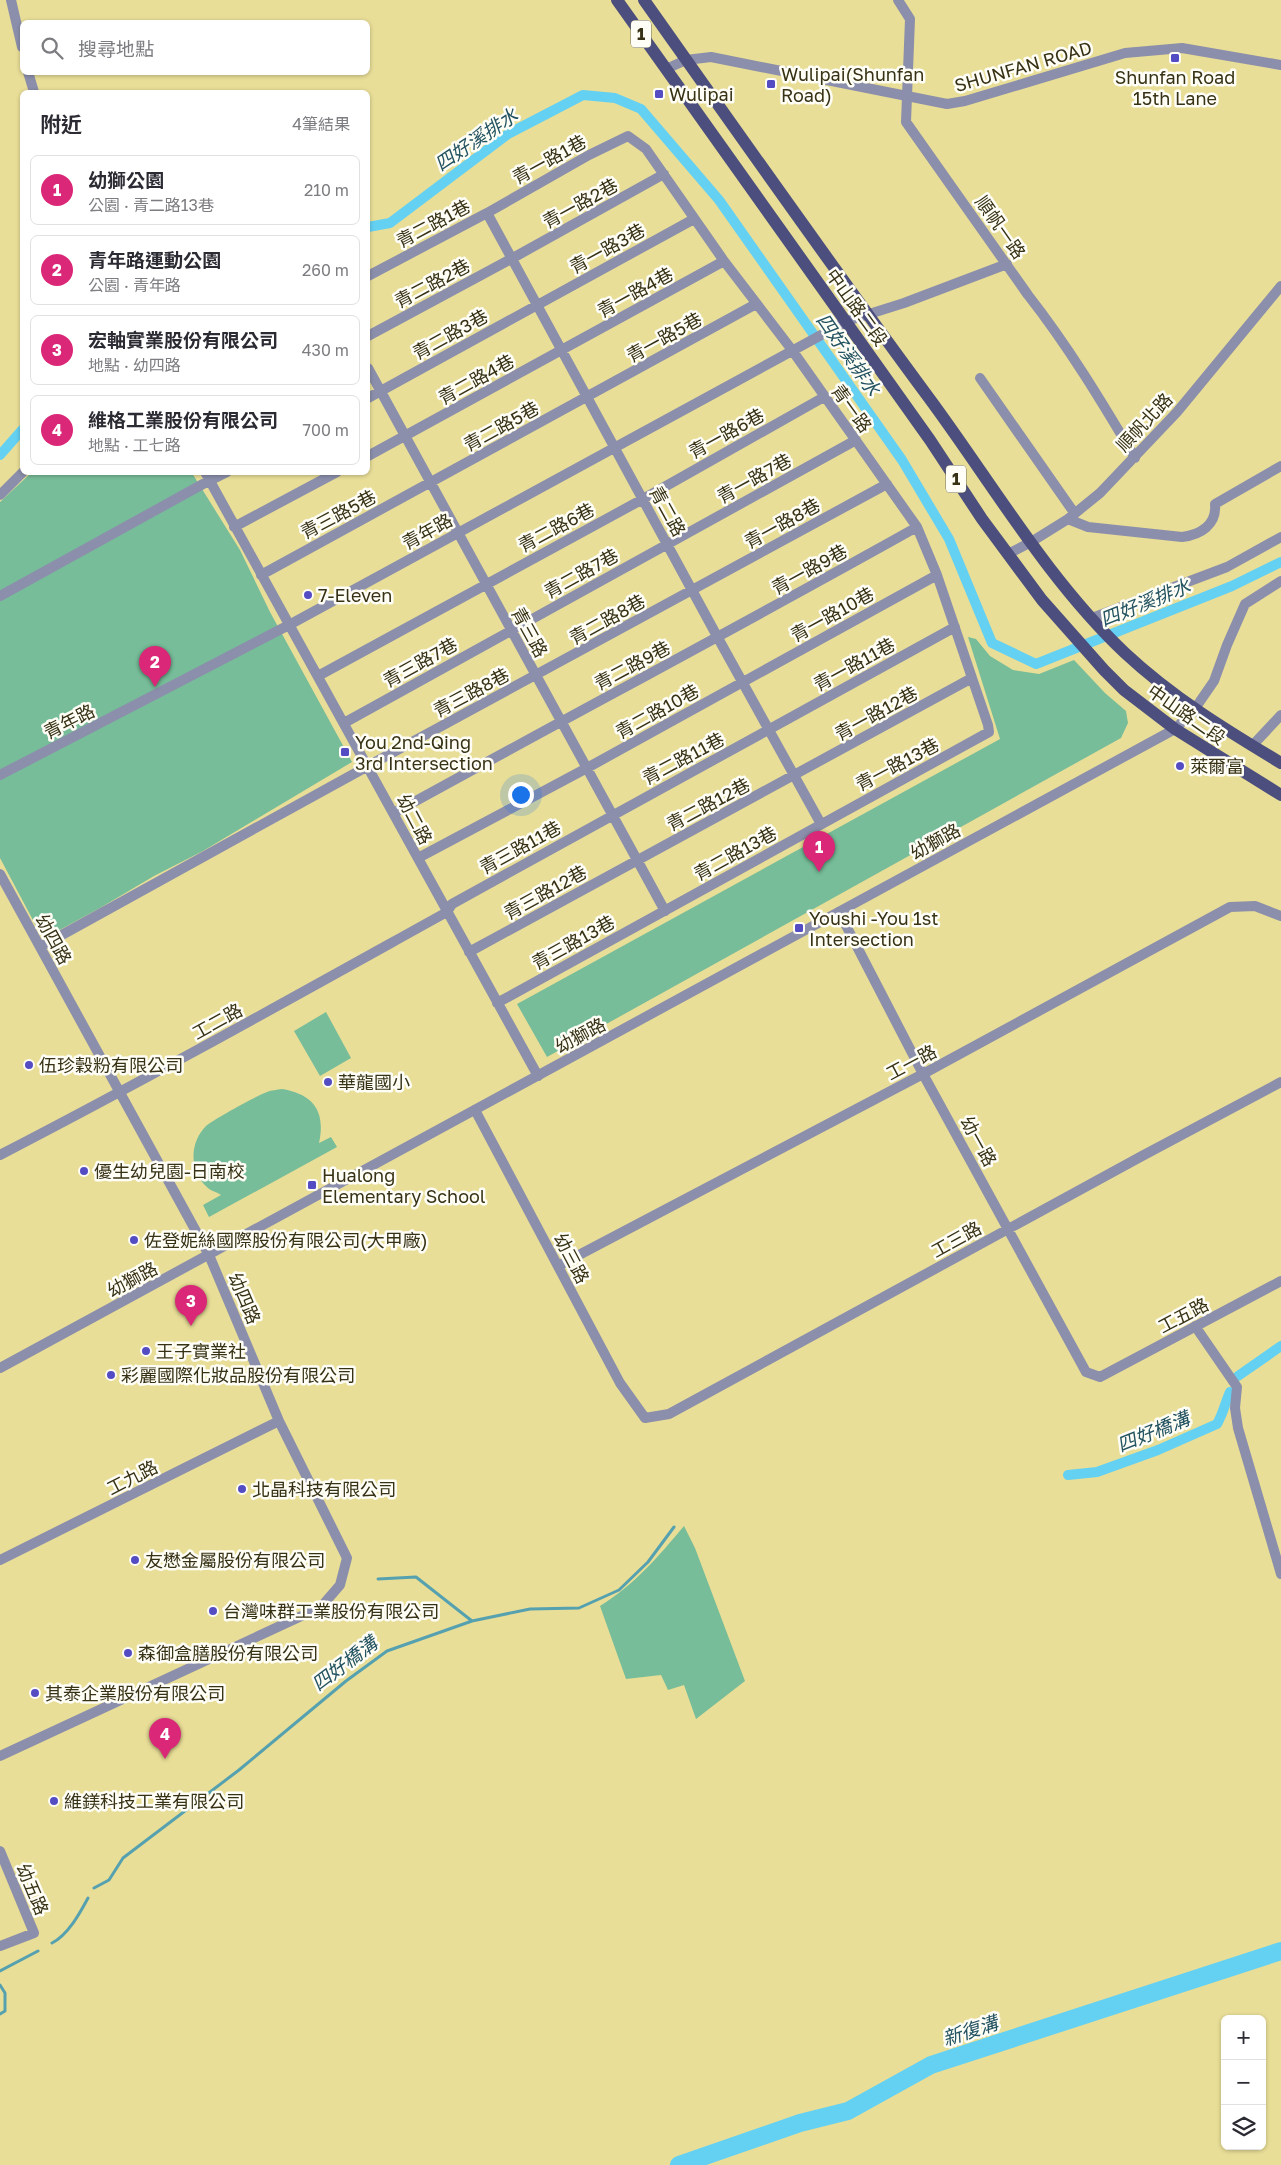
<!DOCTYPE html>
<html lang="zh-TW">
<head>
<meta charset="utf-8">
<style>
	:root { --surface:#fff; --page:#f7f7f7; --text:#2b2b33; --muted:#7c7c81; --line:#e1e1e2; --accent:#db2777 }
	body { margin:0; font-family:"Golos Text","Noto Sans TC",sans-serif; background:var(--page); color:var(--text) }
	.controls { position:absolute; right:15px; bottom:15px; display:grid; overflow:hidden; border-radius:8px; box-shadow:0 1px 4px #0004 }
	.controls button { width:45px; height:45px; display:grid; place-items:center; padding:0; border:0; border-bottom:1px solid var(--line); background:var(--surface); color:var(--text); font:25px sans-serif }
	.you { position:absolute; left:520px; top:794px; width:18px; height:18px; margin:-12px; border:4px solid #fff; border-radius:50%; background:#1a73e8; box-shadow:0 0 0 8px #1a73e833 }
	.badge { display:grid; place-items:center; width:32px; height:32px; border-radius:50%; background:var(--accent); color:#fff; font-size:16px; font-weight:700 }
	.pin { position:absolute; translate:-50% -41px; filter:drop-shadow(0 1px 2px #0008) }
	.pin::after { content:''; position:absolute; top:26px; width:18px; height:15px; background:inherit; clip-path:polygon(0 0,100% 0,50% 100%) }
	.list { margin:0; padding:0; list-style:none }
	h2 { display:flex; justify-content:space-between; align-items:center; height:65px; margin:0; padding:0 20px; font-size:21px }
	h2 small { font-size:16px; font-weight:400; color:var(--muted) }
	.list li { display:grid; grid-template-columns:32px 1fr auto; gap:15px; align-items:center; box-sizing:border-box; height:70px; margin:0 10px 10px; padding:0 10px; border:1px solid var(--line); border-radius:8px }
	.list b { display:block; font-size:19px; white-space:nowrap }
	.list p { margin:0; font-size:16px; white-space:nowrap; color:var(--muted) }
	.list em { font-size:16px; font-style:normal; color:var(--muted) }
	.icon { flex:none; width:28px; height:28px; fill:none; stroke:currentColor; stroke-width:2; stroke-linecap:round; stroke-linejoin:round }
	.map { position:relative; flex:none; width:1281px; height:2165px; overflow:hidden }
	.search { position:absolute; background:var(--surface); box-shadow:0 1px 4px #0004; left:20px; top:20px; width:350px; height:55px; display:flex; align-items:center; gap:12px; box-sizing:border-box; padding:0 18px; border-radius:8px; color:var(--muted); font-size:19px }
	.panel { position:absolute; background:var(--surface); box-shadow:0 1px 4px #0004; left:20px; top:90px; width:350px; height:385px; border-radius:8px }
	.map>svg:first-child { display:block }
	.green { fill:#77bd99 }
	.lines { fill:none; stroke-linecap:round; stroke-linejoin:round }
	.stream { stroke:#56a1b0; stroke-width:3 }
	.canal { stroke:#64d1f2; stroke-width:10 }
	.river { stroke:#64d1f2; stroke-width:18 }
	.minor { stroke:#8c8fab; stroke-width:10 }
	.tertiary { stroke:#8c8fab; stroke-width:10 }
	.primary { stroke:#4c4f7e; stroke-width:12 }
	.poi-dot { fill:#544cc3; stroke:#fefdf6; stroke-width:2 }
	.labels { text-anchor:middle; dominant-baseline:central; stroke-width:5; stroke-linejoin:round; paint-order:stroke }
	.shield { fill:#fefdf6; stroke:#736f58; stroke-width:1 }
	.shield-label { font-size:16px; font-weight:bold; fill:#373215 }
	.street-label { font-size:18px; fill:#373215; stroke:#fefdf6 }
	.poi-label { font-size:18px; fill:#373215; stroke:#fefdf6; text-anchor:start }
	.water-label { font-size:19px; font-style:italic; fill:#235260; stroke:#fefdf6 }
</style>
</head>
<body>
<div class="map">
<svg width="1281" height="2165" viewBox="0 0 1281 2165">
	<rect width="100%" height="100%" fill="#e9de97"/>
	<path class="green" d="M31 473H192L240 550 270 612 352 762 203 851 154 876 100 908 43 939 0 858V502Z
		M968 637 976 639 990 656 1013 670 1039 674 1074 660 1105 693 1126 711 1128 723 1121 738 547 1057 517 1004 1000 739Z
		M326 1012 351 1058 320 1076 294 1031Z
		M282 1089C313 1094 326 1111 319 1143L331 1137 337 1147 209 1217 203 1205 221 1195C217 1192 211 1191 208 1188 189 1172 189 1143 206 1126 213 1120 256 1096 267 1092 271 1090 277 1090 282 1089Z
		M684 1526 695 1548 745 1681 696 1719 684 1685 668 1690 661 1675 626 1679 600 1606C634 1585 658 1557 684 1526Z"/>
	<g class="lines">
		<path class="stream" d="M378 1579 416 1577 472 1621
			M94 1888 109 1880 123 1858 239 1770 346 1681 387 1651 472 1621 530 1609 579 1608 619 1590 648 1562 674 1527
			M52 1943C68 1935 80 1913 88 1898
			M0 1971 38 1951
			M0 1985 5 1993V2011L0 2014"/>
		<path class="canal" d="M368 227 390 223 508 134 583 95 615 98 641 109 719 200 902 460 949 539 992 643 1036 664 1232 586 1281 562
			M0 455 22 430
			M1238 1376 1281 1346
			M1068 1475 1097 1472 1158 1450 1217 1424C1223 1414 1225 1403 1230 1392"/>
		<path class="river" d="M679 2165 800 2123 848 2111 931 2065 1281 1951"/>
		<path class="minor" d="M11 0 22 47
			M898 0 910 19 906 122 1028 295C1068 346 1102 402 1135 458
			M28 72 34 92
			M487 213 718 638 821 824
			M368 276 487 213 589 155 628 136 646 149 724 261 792 350 917 527 937 575 988 725 989 732 497 1003
			M368 336 511 259 664 174
			M368 368 665 911
			M980 378 1075 514
			M368 398 694 219
			M368 456 724 261
			M205 472 538 1076
			M0 495 23 472
			M1068 519 1088 527 1182 537C1200 535 1217 525 1215 504L1281 466
			M234 527 337 472
			M1008 554 1031 542 1068 519 1100 493 1177 412 1281 286
			M261 575 756 304
			M0 596 203 484 227 472
			M1092 618 1227 567 1281 537
			M318 676 643 499 824 397
			M344 723 856 440
			M1175 729 1194 710 1214 681 1227 645 1245 604 1281 581
			M1252 746 1281 715
			M0 775 289 625 847 321 904 303 1007 264
			M394 813C568 717 744 624 917 527
			M418 858 587 768 937 575
			M0 874 209 1255 279 1421 347 1558 340 1585 321 1607 0 1756
			M839 912 923 1074 1086 1372 1100 1377 1281 1281
			M40 947 368 766 887 484
			M469 952 972 678
			M475 1110 620 1383 645 1418 669 1414 1142 1156 1281 1082
			M0 1155C151 1077 299 994 447 912L452 904 955 627
			M558 1266 923 1074 1230 907 1255 906 1281 916
			M1195 1326 1237 1387 1235 1408 1238 1428 1281 1574
			M0 1560 279 1421
			M0 1851 34 1933 0 1946"/>
		<path class="tertiary" d="M666 69 686 60 711 57 947 104 965 101 1125 53 1182 48 1281 65
			M0 1368 1175 729"/>
		<path class="primary" d="M617 0 930 440 982 519 1042 600 1104 670 1124 690 1175 729 1281 795
			M644 0C738 133 832 267 929 398 992 483 1047 579 1125 653 1172 697 1226 730 1281 763"/>
	</g>
	<g class="poi-dot">
		<rect x="1170" y="53" width="10" height="10" rx="2.5"/>
		<rect x="766" y="79" width="10" height="10" rx="2.5"/>
		<rect x="654" y="89" width="10" height="10" rx="2.5"/>
		<circle cx="308" cy="595" r="5"/>
		<rect x="340" y="747" width="10" height="10" rx="2.5"/>
		<circle cx="1180" cy="766" r="5"/>
		<rect x="794" y="923" width="10" height="10" rx="2.5"/>
		<circle cx="29" cy="1065" r="5"/>
		<circle cx="328" cy="1082" r="5"/>
		<circle cx="84" cy="1171" r="5"/>
		<rect x="307" y="1180" width="10" height="10" rx="2.5"/>
		<circle cx="134" cy="1240" r="5"/>
		<circle cx="146" cy="1351" r="5"/>
		<circle cx="111" cy="1375" r="5"/>
		<circle cx="242" cy="1489" r="5"/>
		<circle cx="135" cy="1560" r="5"/>
		<circle cx="213" cy="1611" r="5"/>
		<circle cx="128" cy="1653" r="5"/>
		<circle cx="35" cy="1693" r="5"/>
		<circle cx="54" cy="1801" r="5"/>
	</g>
	<g class="labels">
		<g class="shield">
			<rect x="631" y="20.5" width="20" height="27" rx="4"/>
			<rect x="946" y="465.5" width="20" height="27" rx="4"/>
		</g>
		<g class="shield-label">
			<text x="641" y="34">1</text>
			<text x="956" y="479">1</text>
		</g>
		<g class="street-label">
			<text transform="translate(1023 66) rotate(-16)">SHUNFAN ROAD</text>
			<text transform="translate(549 159) rotate(-29)">青一路1巷</text>
			<text transform="translate(580 203) rotate(-29)">青一路2巷</text>
			<text transform="translate(433 223) rotate(-28)">青二路1巷</text>
			<text transform="translate(1001 227) rotate(55)">順帆一路</text>
			<text transform="translate(607 248) rotate(-29)">青一路3巷</text>
			<text transform="translate(432 283) rotate(-28)">青二路2巷</text>
			<text transform="translate(635 292) rotate(-29)">青一路4巷</text>
			<text transform="translate(857 307) rotate(54)">中山路二段</text>
			<text transform="translate(450 334) rotate(-29)">青二路3巷</text>
			<text transform="translate(664 337) rotate(-29)">青一路5巷</text>
			<text transform="translate(476 379) rotate(-29)">青二路4巷</text>
			<text transform="translate(852 408) rotate(54)">青一路</text>
			<text transform="translate(1144 422) rotate(-47)">順帆北路</text>
			<text transform="translate(501 426) rotate(-29)">青二路5巷</text>
			<text transform="translate(726 433) rotate(-29)">青一路6巷</text>
			<text transform="translate(754 478) rotate(-29)">青一路7巷</text>
			<text transform="translate(668 511) rotate(61)">青二路</text>
			<text transform="translate(338 514) rotate(-28)">青三路5巷</text>
			<text transform="translate(782 523) rotate(-29)">青一路8巷</text>
			<text transform="translate(556 527) rotate(-28)">青二路6巷</text>
			<text transform="translate(427 531) rotate(-29)">青年路</text>
			<text transform="translate(809 569) rotate(-29)">青一路9巷</text>
			<text transform="translate(581 573) rotate(-29)">青二路7巷</text>
			<text transform="translate(832 614) rotate(-29)">青一路10巷</text>
			<text transform="translate(607 619) rotate(-29)">青二路8巷</text>
			<text transform="translate(530 632) rotate(61)">青三路</text>
			<text transform="translate(420 662) rotate(-29)">青三路7巷</text>
			<text transform="translate(854 664) rotate(-29)">青一路11巷</text>
			<text transform="translate(632 665) rotate(-28)">青二路9巷</text>
			<text transform="translate(471 692) rotate(-28)">青三路8巷</text>
			<text transform="translate(657 711) rotate(-29)">青二路10巷</text>
			<text transform="translate(876 713) rotate(-29)">青一路12巷</text>
			<text transform="translate(1187 714) rotate(35)">中山路二段</text>
			<text transform="translate(69 721) rotate(-27)">青年路</text>
			<text transform="translate(683 758) rotate(-28)">青二路11巷</text>
			<text transform="translate(897 764) rotate(-28)">青一路13巷</text>
			<text transform="translate(708 804) rotate(-28)">青二路12巷</text>
			<text transform="translate(415 819) rotate(62)">幼二路</text>
			<text transform="translate(935 841) rotate(-29)">幼獅路</text>
			<text transform="translate(520 847) rotate(-29)">青三路11巷</text>
			<text transform="translate(735 853) rotate(-29)">青二路13巷</text>
			<text transform="translate(545 892) rotate(-29)">青三路12巷</text>
			<text transform="translate(54 939) rotate(61)">幼四路</text>
			<text transform="translate(573 942) rotate(-29)">青三路13巷</text>
			<text transform="translate(217 1021) rotate(-29)">工二路</text>
			<text transform="translate(580 1035) rotate(-28)">幼獅路</text>
			<text transform="translate(911 1062) rotate(-28)">工一路</text>
			<text transform="translate(979 1141) rotate(61)">幼一路</text>
			<text transform="translate(956 1239) rotate(-29)">工三路</text>
			<text transform="translate(572 1258) rotate(62)">幼三路</text>
			<text transform="translate(132 1279) rotate(-28)">幼獅路</text>
			<text transform="translate(245 1298) rotate(67)">幼四路</text>
			<text transform="translate(1183 1315) rotate(-28)">工五路</text>
			<text transform="translate(132 1477) rotate(-27)">工九路</text>
			<text transform="translate(33 1889) rotate(67)">幼五路</text>
		</g>
		<g class="poi-label">
			<text x="781" y="74">Wulipai(Shunfan<tspan x="781" dy="21">Road)</tspan></text>
			<text x="1175" y="77" text-anchor="middle">Shunfan Road<tspan x="1175" dy="21">15th Lane</tspan></text>
			<text x="669" y="94">Wulipai</text>
			<text x="318" y="595">7-Eleven</text>
			<text x="355" y="742">You 2nd-Qing<tspan x="355" dy="21">3rd Intersection</tspan></text>
			<text x="1190" y="766">萊爾富</text>
			<text x="809" y="918">Youshi -You 1st<tspan x="809" dy="21">Intersection</tspan></text>
			<text x="39" y="1065">伍珍穀粉有限公司</text>
			<text x="338" y="1082">華龍國小</text>
			<text x="94" y="1171">優生幼兒園-日南校</text>
			<text x="322" y="1175">Hualong<tspan x="322" dy="21">Elementary School</tspan></text>
			<text x="144" y="1240">佐登妮絲國際股份有限公司(大甲廠)</text>
			<text x="156" y="1351">王子實業社</text>
			<text x="121" y="1375">彩麗國際化妝品股份有限公司</text>
			<text x="252" y="1489">北晶科技有限公司</text>
			<text x="145" y="1560">友懋金屬股份有限公司</text>
			<text x="223" y="1611">台灣味群工業股份有限公司</text>
			<text x="138" y="1653">森御盒膳股份有限公司</text>
			<text x="45" y="1693">其泰企業股份有限公司</text>
			<text x="64" y="1801">維鎂科技工業有限公司</text>
		</g>
		<g class="water-label">
			<text transform="translate(476 139) rotate(-34)">四好溪排水</text>
			<text transform="translate(849 354) rotate(55)">四好溪排水</text>
			<text transform="translate(1145 602) rotate(-22)">四好溪排水</text>
			<text transform="translate(1153 1431) rotate(-22)">四好橋溝</text>
			<text transform="translate(344 1663) rotate(-37)">四好橋溝</text>
			<text transform="translate(970 2030) rotate(-18)">新復溝</text>
		</g>
	</g>
</svg>
<div class="controls">
<button>+</button>
<button>−</button>
<button><svg class="icon" aria-label="layers" viewBox="0 0 24 24"><path d="M12 4l9 5-9 5-9-5zM3 14l9 5 9-5"/></svg></button>
</div>
<div class="you"></div>
<div class="pin badge" style="left:819px;top:872px">1</div>
<div class="pin badge" style="left:155px;top:687px">2</div>
<div class="pin badge" style="left:191px;top:1326px">3</div>
<div class="pin badge" style="left:165px;top:1759px">4</div>
<div class="search"><svg class="icon" aria-label="search" viewBox="0 0 24 24"><circle cx="10" cy="10" r="6"/><path d="M15 15l6 6"/></svg>搜尋地點</div>
<section class="panel">
<h2>附近<small>4筆結果</small></h2>
<ul class="list">
<li><span class="badge">1</span><div><b>幼獅公園</b><p>公園 · 青二路13巷</p></div><em>210 m</em></li>
<li><span class="badge">2</span><div><b>青年路運動公園</b><p>公園 · 青年路</p></div><em>260 m</em></li>
<li><span class="badge">3</span><div><b>宏軸實業股份有限公司</b><p>地點 · 幼四路</p></div><em>430 m</em></li>
<li><span class="badge">4</span><div><b>維格工業股份有限公司</b><p>地點 · 工七路</p></div><em>700 m</em></li>
</ul>
</section>
</div>
</body>
</html>
